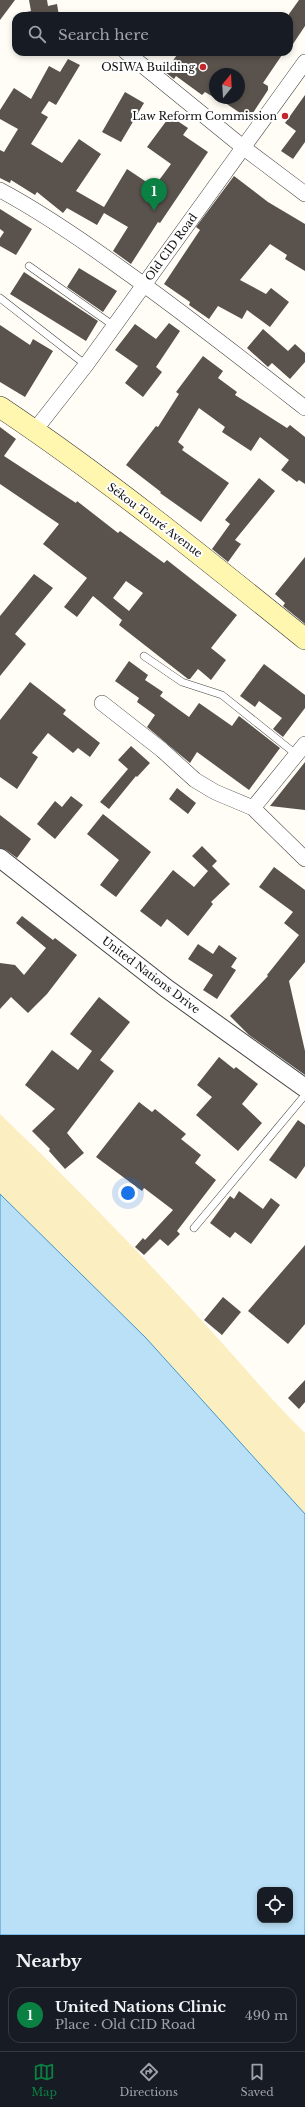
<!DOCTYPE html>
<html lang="en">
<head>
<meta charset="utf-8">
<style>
	:root { --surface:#171b24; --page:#242831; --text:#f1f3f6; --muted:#9ea1a6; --line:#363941; --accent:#0b8043 }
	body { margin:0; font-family:"Libre Baskerville",serif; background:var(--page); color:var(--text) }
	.controls { position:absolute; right:12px; bottom:12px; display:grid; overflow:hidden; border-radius:8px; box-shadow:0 2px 6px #0003 }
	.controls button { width:36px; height:36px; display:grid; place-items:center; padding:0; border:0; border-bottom:1px solid var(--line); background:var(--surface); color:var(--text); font:20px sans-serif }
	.compass { position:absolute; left:209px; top:68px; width:36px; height:36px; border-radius:50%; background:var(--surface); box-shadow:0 2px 6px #0003; rotate:18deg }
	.you { position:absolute; left:128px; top:1193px; width:14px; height:14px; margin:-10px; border:3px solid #fff; border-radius:50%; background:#1a73e8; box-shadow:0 0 0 6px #1a73e833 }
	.badge { display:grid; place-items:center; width:26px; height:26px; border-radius:50%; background:var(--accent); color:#fff; font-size:13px; font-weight:700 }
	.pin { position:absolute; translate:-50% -33px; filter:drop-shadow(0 1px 2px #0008) }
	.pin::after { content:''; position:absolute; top:21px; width:14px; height:12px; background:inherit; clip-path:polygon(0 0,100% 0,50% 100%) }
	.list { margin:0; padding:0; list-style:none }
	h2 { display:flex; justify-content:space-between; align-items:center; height:52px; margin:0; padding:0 16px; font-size:17px }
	h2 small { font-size:13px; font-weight:400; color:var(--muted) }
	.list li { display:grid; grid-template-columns:26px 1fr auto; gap:12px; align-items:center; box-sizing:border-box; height:56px; margin:0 8px 8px; padding:0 8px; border:1px solid var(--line); border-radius:12px }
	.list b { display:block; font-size:15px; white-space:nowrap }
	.list p { margin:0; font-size:13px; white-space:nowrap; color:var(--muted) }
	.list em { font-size:13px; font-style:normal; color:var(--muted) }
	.icon { flex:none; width:22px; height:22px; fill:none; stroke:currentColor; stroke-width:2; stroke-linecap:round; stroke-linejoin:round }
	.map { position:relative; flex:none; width:305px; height:1935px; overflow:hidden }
	.search { position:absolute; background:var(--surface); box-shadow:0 2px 6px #0003; left:12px; right:12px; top:12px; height:44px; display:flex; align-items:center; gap:10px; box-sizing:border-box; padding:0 14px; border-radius:12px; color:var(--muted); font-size:15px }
	.sheet { height:116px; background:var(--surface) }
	nav { display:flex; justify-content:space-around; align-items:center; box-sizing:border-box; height:56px; border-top:1px solid var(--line); background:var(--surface); font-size:11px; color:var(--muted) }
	nav a { display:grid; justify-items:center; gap:2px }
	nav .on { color:var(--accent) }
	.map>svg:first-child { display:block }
	.sand { fill:#fbeec1 }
	.water { fill:#b9e0f7; stroke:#3f96cf; fill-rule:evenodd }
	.building { fill:#5a524d; fill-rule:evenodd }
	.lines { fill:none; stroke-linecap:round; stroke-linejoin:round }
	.service-casing { stroke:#444; stroke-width:8 }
	.minor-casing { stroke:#444; stroke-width:16 }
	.tertiary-casing { stroke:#444; stroke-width:20 }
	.secondary-casing { stroke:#333; stroke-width:22 }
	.service { stroke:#fff; stroke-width:7 }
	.minor { stroke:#fff; stroke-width:15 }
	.tertiary { stroke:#fff; stroke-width:18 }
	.secondary { stroke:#fff6b0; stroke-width:21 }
	.poi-dot { fill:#c4262e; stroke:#fff; stroke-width:1.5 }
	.labels { text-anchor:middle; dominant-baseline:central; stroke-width:4; stroke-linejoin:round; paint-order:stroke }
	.poi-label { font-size:11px; fill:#111; stroke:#fff; text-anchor:end }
	.street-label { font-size:11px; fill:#111; stroke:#fff }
</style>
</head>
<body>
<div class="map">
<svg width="305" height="1935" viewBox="0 0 305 1935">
	<rect width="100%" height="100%" fill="#fffdf5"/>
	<path class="sand" d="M0 1114C77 1188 152 1265 223 1344 250 1374 276 1405 305 1433V1514L186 1383 0 1194Z"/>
	<path class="water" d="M0 1194 146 1338 305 1514V1935H0ZM260 1890H290V1920H260Z"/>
	<path class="building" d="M0 0H15L0 20Z
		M29 0H47L48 6 57 4 59 16H26V12L31 11Z
		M299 0H305V26L289 50V14Z
		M179 52H284L263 83 268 86V90L249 119 218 98H239V74H215V98L205 92 202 95 176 76 174 79 165 72Z
		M68 59 80 65 56 105 49 101 41 113 48 117 31 144 62 163 79 139 101 154 76 191 104 207 127 169 154 187 171 164 147 147 170 116 188 128 183 135 208 152 160 223 158 222 131 264 113 251 128 227 104 213 97 225 67 208 63 213 37 192 35 195 11 180 10 183 0 178V150L4 152 18 129 0 119V110L14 88 31 99 49 66 60 72Z
		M125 92 144 103 121 142 102 132Z
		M305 95V142L293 159 281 151 296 131 285 123Z
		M234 176 268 202 305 224V271L285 259 287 255 270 244 240 280 266 294 271 288 289 302 270 327 247 310 242 319 218 306 209 319 189 305 190 302 164 284 200 230 196 227Z
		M0 209 32 229 16 255 0 246V238L4 232 0 229Z
		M79 268 117 291 103 312 67 287Z
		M24 272 98 321 86 341 10 294Z
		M169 323 180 331 156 367 162 372 143 397 125 383 138 366 115 350 135 324 156 339Z
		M0 325 30 345 33 339 53 351 25 397 0 382Z
		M263 329 288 351 295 344 305 353V362L290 379 272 363 268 367 247 348Z
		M203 356 223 371 218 378 237 392 235 395 287 428 290 425 305 437V484L299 480 297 482 281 470 289 460 260 437 251 451 222 432 225 427 199 408 178 442 184 447 182 450 229 483 201 522 160 493 161 492 126 465 156 426 158 427 179 394 176 392Z
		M0 427 16 439 4 456 76 503 77 501 118 533 120 531 164 563 167 560 237 615 211 648 226 660 211 680 198 669 190 679H188L119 625 122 620 93 596 77 617 64 607 87 578 43 544 59 524 0 484ZM126 581 143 593 129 611 113 598Z
		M259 478 275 491 235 540 241 544 228 562 212 549 230 524 225 520Z
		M305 557V624L283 606 285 603 275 594Z
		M34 574 53 588 15 634 26 644 0 676V616Z
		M129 661 148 675 145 680 163 692 160 696 189 717 199 703 232 726 239 716 280 748 249 790 197 752 190 763 147 727 155 715 137 702 139 698 115 681Z
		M264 664 305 695V708L283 737 273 729 282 718 259 701 255 707 240 696Z
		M30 682 66 710 63 714 100 743 90 757 78 748 73 753 48 733 32 753 38 757 17 789 0 777V720Z
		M131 746 150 763 137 777 136 776 109 809 100 802 128 769 118 760Z
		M305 762V810L270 806Z
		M177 788 196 803 188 814 169 799Z
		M71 796 83 805 55 839 37 824 55 801 62 807Z
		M103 814 151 852 116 897 100 885 119 860 87 834Z
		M0 815 31 839 17 858 6 850 0 848Z
		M202 846 217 861 212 866 230 884 211 902 213 904 188 936 167 919 161 927 140 911 173 870 194 887 208 871 192 856Z
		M274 867 305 890V962L289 981 305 1051V1075L249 1035 230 1016 268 976 267 975 299 935 284 923 293 912 259 887Z
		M22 916 53 940 55 938 77 955 47 994 28 1013 11 997 0 1009V963L15 965 24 975 46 948 16 923Z
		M198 944 213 954 219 945 237 958 231 967 236 970 217 999 203 990 213 975 188 959Z
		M99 997 130 1022 100 1060 114 1071 67 1133 84 1153 65 1169 49 1151 50 1149 32 1131 55 1109 25 1085 52 1050 78 1070 92 1051 70 1034Z
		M219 1057 234 1069 236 1067 258 1084 242 1104 262 1123 238 1151 196 1115 212 1097 197 1085Z
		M139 1102 152 1112 155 1109 186 1134 181 1139 201 1155 195 1163 216 1180 177 1231 180 1234 168 1246 160 1239 144 1255 135 1247 143 1238 145 1240 173 1210 144 1188 142 1191 96 1157Z
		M298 1120 305 1125V1166L296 1179 269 1160Z
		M239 1191 263 1209 271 1198 280 1205 251 1244 235 1232 230 1238 210 1223 230 1196 234 1199Z
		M305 1245V1324L288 1344 248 1311Z
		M223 1297 241 1312 222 1335 204 1320Z
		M305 1380V1402L299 1409 288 1398Z"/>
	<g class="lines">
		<defs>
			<path id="service" d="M29 266 114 326
				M0 298 86 365
				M144 656 182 682 222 695 297 755
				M194 1228 305 1095"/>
			<path id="minor" d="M126 52 244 148 305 194
				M0 190C43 213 82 240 122 269 184 313 245 361 305 408
				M35 430 86 365 305 62
				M102 703 162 750 195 780 215 792 253 808 305 859
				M253 808 305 744"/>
			<path id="tertiary" d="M0 858 166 988 305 1088"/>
			<path id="secondary" d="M0 407C106 478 206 559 305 639"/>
		</defs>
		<use href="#service" class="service-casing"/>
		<use href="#minor" class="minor-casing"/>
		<use href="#tertiary" class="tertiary-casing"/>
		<use href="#secondary" class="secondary-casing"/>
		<use href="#service" class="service"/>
		<use href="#minor" class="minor"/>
		<use href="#tertiary" class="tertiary"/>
		<use href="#secondary" class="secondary"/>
	</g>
	<g class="poi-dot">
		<circle cx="203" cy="67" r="4"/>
		<circle cx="285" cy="116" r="4"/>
	</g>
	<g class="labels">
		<g class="poi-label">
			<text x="195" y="67">OSIWA Building</text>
			<text x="277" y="116">Law Reform Commission</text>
		</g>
		<g class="street-label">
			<text transform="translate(171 247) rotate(-54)">Old CID Road</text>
			<text transform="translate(155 520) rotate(37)">Sékou Touré Avenue</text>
			<text transform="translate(151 975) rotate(37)">United Nations Drive</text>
		</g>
	</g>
</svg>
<div class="controls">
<button><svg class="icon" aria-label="locate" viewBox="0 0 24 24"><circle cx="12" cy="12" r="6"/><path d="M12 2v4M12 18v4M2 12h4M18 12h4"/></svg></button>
</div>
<svg class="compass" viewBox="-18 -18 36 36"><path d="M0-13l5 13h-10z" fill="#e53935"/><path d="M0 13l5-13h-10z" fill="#9ea1a6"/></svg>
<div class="you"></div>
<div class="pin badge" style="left:154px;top:211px">1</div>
<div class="search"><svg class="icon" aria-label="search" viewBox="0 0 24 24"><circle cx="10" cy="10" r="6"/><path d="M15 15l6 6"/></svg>Search here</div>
</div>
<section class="sheet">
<h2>Nearby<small></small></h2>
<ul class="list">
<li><span class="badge">1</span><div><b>United Nations Clinic</b><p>Place · Old CID Road</p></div><em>490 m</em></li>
</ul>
</section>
<nav>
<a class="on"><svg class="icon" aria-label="map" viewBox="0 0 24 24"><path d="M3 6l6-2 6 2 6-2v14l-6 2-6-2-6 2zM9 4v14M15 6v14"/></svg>Map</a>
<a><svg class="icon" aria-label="directions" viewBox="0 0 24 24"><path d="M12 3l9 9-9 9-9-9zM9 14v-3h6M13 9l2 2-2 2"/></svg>Directions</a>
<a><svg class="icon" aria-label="saved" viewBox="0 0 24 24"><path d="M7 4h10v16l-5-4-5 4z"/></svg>Saved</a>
</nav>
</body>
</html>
